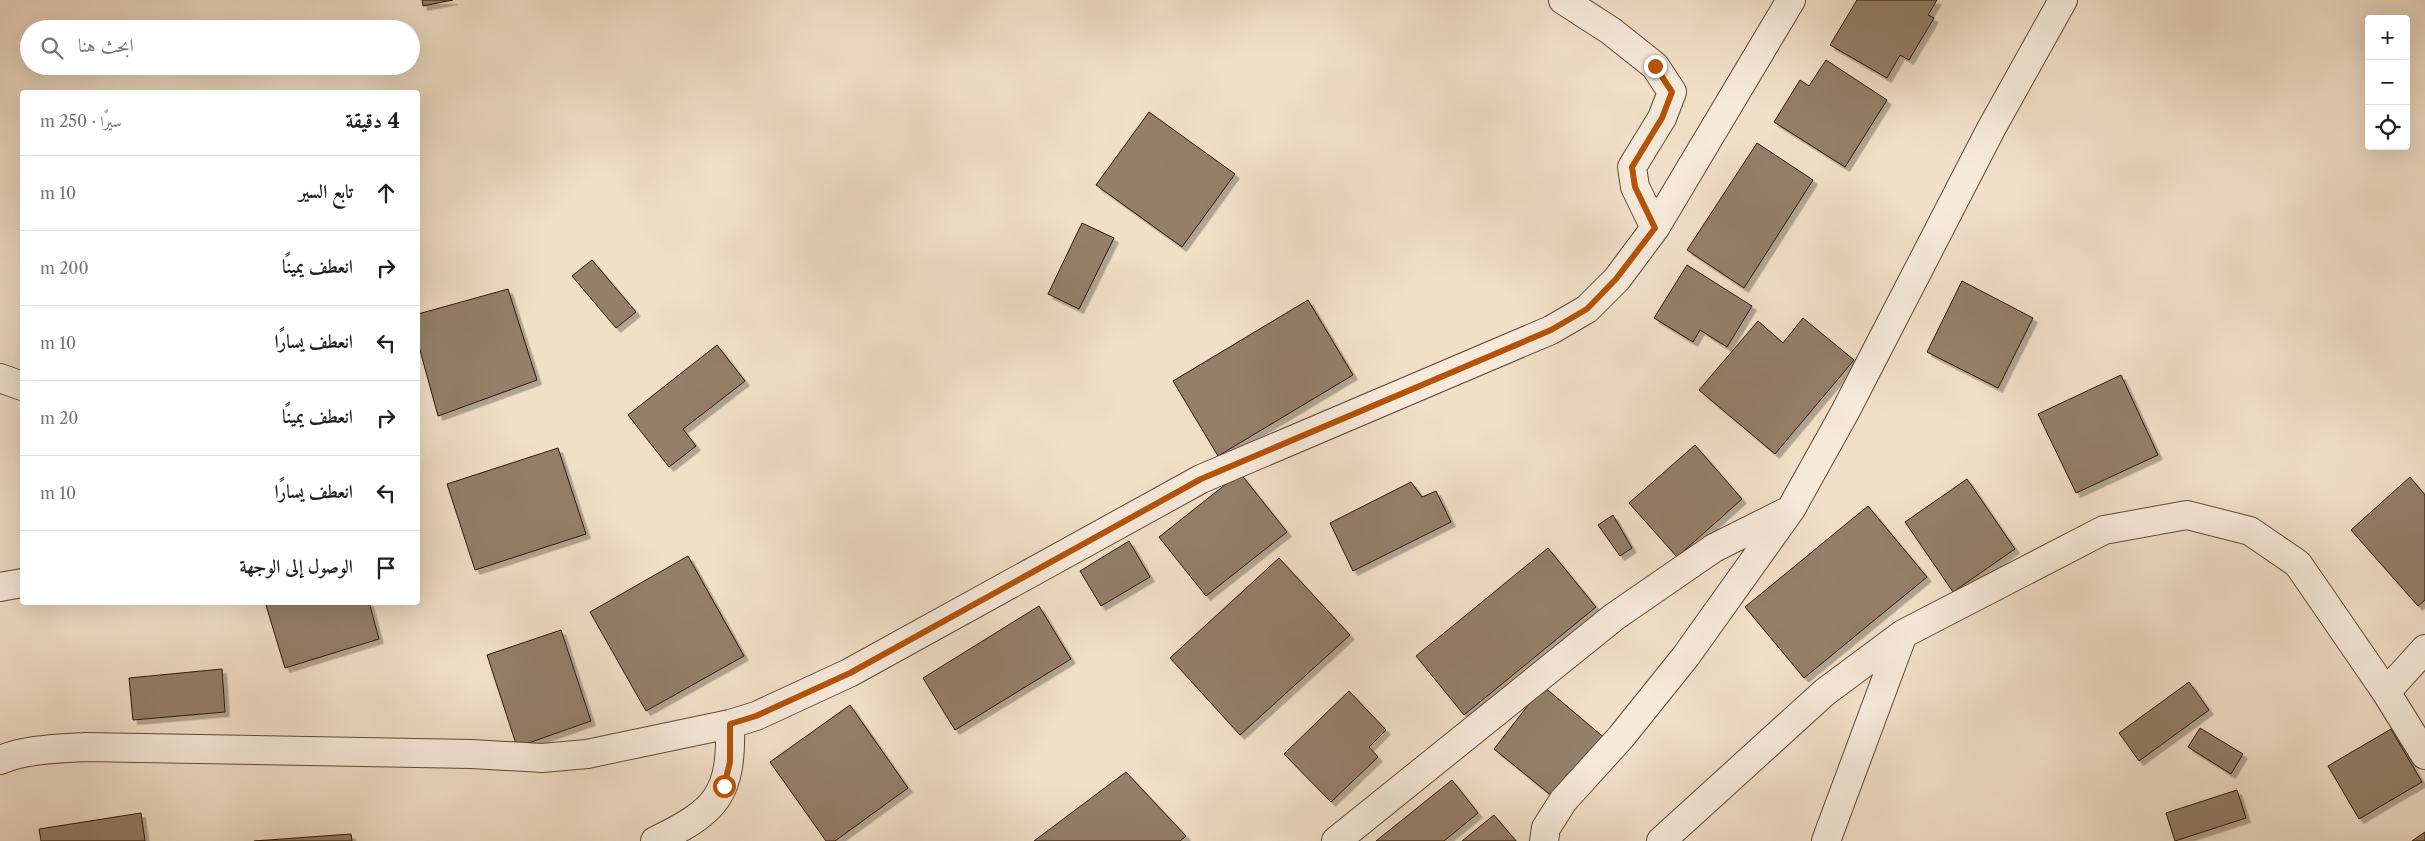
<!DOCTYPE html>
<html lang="ar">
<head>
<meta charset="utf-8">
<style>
	:root { --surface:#fff; --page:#f6f6f6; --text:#202124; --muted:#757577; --line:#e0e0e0 }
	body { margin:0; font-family:"Libre Caslon Text",Amiri,serif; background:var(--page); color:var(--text); direction:rtl }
	.controls { position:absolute; right:15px; top:15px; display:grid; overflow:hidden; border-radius:5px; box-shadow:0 5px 20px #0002 }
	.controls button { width:45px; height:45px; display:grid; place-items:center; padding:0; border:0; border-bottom:1px solid var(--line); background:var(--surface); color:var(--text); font:25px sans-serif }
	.stop { position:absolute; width:15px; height:15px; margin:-11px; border:4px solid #b45309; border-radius:50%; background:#fff }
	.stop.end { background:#b45309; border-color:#fff; box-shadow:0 1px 5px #0008 }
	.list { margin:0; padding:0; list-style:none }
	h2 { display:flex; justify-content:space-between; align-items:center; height:65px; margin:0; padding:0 20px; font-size:21px }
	h2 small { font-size:16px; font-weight:400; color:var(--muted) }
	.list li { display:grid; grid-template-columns:32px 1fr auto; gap:15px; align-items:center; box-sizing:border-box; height:75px; padding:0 20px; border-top:1px solid var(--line) }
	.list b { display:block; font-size:19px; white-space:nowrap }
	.list em { font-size:16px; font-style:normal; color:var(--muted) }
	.icon { flex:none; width:28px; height:28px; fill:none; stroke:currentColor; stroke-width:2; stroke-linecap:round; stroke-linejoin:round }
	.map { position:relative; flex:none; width:2425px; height:841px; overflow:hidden; direction:ltr }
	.search { position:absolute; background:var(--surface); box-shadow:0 5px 20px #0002; left:20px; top:20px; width:400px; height:55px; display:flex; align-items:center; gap:12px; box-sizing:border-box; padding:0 18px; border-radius:28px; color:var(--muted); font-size:19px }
	.panel { position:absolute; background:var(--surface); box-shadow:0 5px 20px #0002; left:20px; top:90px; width:400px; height:515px; border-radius:5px; direction:rtl }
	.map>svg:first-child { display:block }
	.building { fill:#947f6b; stroke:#2f1706; filter:url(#shadow) }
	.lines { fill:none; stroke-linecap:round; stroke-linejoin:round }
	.minor-casing { stroke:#604936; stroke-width:30 }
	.minor { stroke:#f6eadb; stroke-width:28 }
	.route { stroke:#b45309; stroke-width:6 }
</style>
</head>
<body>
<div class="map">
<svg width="2425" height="841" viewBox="0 0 2425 841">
	<defs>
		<filter id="shadow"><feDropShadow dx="4.5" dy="4.5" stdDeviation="0" flood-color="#0004"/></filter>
	</defs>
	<rect width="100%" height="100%" fill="#f1dfc8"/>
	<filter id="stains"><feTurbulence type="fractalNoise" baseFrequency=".004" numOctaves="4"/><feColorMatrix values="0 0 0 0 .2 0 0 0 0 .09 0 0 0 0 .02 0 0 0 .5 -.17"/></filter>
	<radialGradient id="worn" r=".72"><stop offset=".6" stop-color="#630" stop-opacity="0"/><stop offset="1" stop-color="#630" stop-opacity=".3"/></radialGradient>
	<path class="building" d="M422 0H453L423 6Z
		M1857 0H1937L1928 15 1934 18 1909 60 1900 55 1887 78 1830 45Z
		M1826 60 1887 100 1845 167 1774 122 1800 80 1809 86Z
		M1149 112 1235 174 1182 247 1096 185Z
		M1757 143 1813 180 1744 288 1687 250Z
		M1082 223 1114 238 1079 309 1048 294Z
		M592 260 636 312 616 328 572 276Z
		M1687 265 1752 306 1727 347 1700 330 1693 342 1654 318Z
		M1962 281 2033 318 1998 388 1927 352Z
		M508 289 537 380 438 416 418 343V314Z
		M1308 300 1353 375 1218 456 1173 381Z
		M1803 318 1854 360 1775 454 1699 390 1758 321 1783 343Z
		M717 345 745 381 683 429 696 446 669 467 628 415Z
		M2121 375 2158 455 2076 493 2038 414Z
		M1695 445 1742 499 1677 557 1629 503Z
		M558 448 586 534 475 570 447 484Z
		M1240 473 1287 532 1206 596 1159 537Z
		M2410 477 2425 495V600L2418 606 2351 530Z
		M1967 479 2015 549 1953 592 1905 522Z
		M1411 482 1422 497 1436 491 1451 522 1353 571 1330 523Z
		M1868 506 1927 577 1804 678 1745 607Z
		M1613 515 1632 548 1620 556 1598 525Z
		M1129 541 1150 577 1101 606 1080 571Z
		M1548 548 1596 607 1464 715 1416 656Z
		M688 556 744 656 646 711 590 612Z
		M1279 558 1350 635 1240 735 1170 658Z
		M265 602H369L379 639 285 668Z
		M1039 606 1071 659 955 730 923 678Z
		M561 630 591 721 517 747 487 655Z
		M222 669 225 712 133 720 129 678Z
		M2189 682 2209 710 2139 761 2119 733Z
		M1543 686 1607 740 1558 801 1494 749Z
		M1349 691 1386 730 1369 747 1378 757 1331 802 1284 754Z
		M850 705 908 788 835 841H826L770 762Z
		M2200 728 2243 754 2231 774 2188 747Z
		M2391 729 2422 782 2359 819 2328 766Z
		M1126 772 1186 836 1180 841H1034Z
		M1452 780 1478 813 1444 841H1376Z
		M2237 790 2246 818 2175 841 2166 813Z
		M141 813 145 841H41L39 829Z
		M1494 815 1516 841H1462Z
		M2425 832V841H2412Z
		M351 834 352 841H254Z"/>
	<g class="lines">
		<defs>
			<path id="minor" d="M1563 0 1611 31 1655 66 1672 92 1662 118 1632 167 1635 187 1655 228
				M0 378 22 386
				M0 587 22 583
				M2386 692 2425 649
				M0 760C27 749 56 749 85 747L471 754 542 758 587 754 730 724 756 716 849 673 1201 479 1551 330 1587 309 1617 279 1655 228 1791 0
				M655 841C717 811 732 795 730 724
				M1336 841 1614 617 1714 548 1788 511
				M1544 841 1546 828 1563 801 1621 737 1686 656 1791 509 1845 412 1991 129 2063 0
				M1661 841 1825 692 1903 634
				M1826 841 1903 634 2104 530 2187 515 2250 531 2298 564 2386 692 2425 755"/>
		</defs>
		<use href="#minor" class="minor-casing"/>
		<use href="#minor" class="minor"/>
	</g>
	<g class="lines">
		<path class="route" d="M724 786 730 762V724L756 716 850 673 1201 479 1551 330 1587 309 1616 279 1655 228 1635 187 1632 167 1662 118 1672 92 1655 66"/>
	</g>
	<rect width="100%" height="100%" filter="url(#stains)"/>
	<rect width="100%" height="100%" fill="url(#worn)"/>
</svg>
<div class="controls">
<button>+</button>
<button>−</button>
<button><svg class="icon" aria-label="locate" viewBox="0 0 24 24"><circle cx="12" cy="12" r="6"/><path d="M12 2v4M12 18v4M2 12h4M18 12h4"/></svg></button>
</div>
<div class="stop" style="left:724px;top:786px"></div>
<div class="stop end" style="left:1655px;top:66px"></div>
<div class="search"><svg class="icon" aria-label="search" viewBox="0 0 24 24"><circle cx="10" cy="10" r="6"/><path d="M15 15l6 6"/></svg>ابحث هنا</div>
<section class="panel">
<h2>4 دقيقة<small>سيرًا · 250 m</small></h2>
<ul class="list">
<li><svg class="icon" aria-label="ahead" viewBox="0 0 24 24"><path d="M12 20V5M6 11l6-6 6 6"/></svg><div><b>تابع السير</b></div><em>10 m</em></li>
<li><svg class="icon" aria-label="right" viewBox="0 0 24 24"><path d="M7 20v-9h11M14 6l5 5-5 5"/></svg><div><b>انعطف يمينًا</b></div><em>200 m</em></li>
<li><svg class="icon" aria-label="left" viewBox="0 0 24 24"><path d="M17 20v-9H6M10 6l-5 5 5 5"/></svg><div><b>انعطف يسارًا</b></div><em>10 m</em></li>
<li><svg class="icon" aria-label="right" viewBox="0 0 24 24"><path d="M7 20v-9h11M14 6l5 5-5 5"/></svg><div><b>انعطف يمينًا</b></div><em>20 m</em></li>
<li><svg class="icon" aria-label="left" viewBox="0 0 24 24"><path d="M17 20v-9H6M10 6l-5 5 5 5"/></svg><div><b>انعطف يسارًا</b></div><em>10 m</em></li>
<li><svg class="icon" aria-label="arrive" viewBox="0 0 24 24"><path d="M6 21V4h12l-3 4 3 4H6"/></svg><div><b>الوصول إلى الوجهة</b></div></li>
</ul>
</section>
</div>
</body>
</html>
